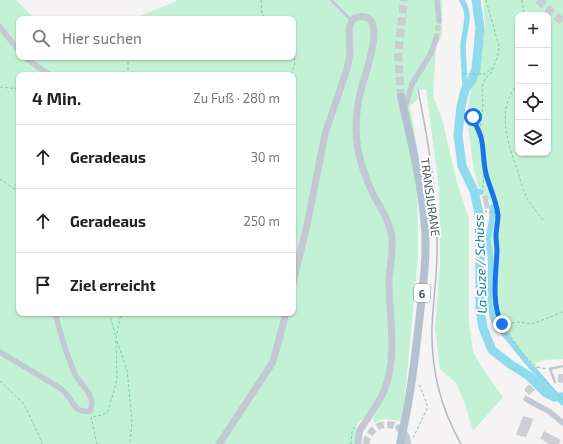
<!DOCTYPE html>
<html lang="de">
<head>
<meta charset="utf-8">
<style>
	:root { --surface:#fff; --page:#f6f6f6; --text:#222; --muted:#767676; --line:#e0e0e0 }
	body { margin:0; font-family:"Exo 2",sans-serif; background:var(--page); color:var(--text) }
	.controls { position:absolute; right:12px; top:12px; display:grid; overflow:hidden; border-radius:8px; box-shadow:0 1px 3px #0004 }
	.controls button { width:36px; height:36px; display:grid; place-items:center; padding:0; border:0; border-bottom:1px solid var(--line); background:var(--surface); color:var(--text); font:20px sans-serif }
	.stop { position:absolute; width:12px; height:12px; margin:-9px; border:3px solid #1a73e8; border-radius:50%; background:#fff }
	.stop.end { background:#1a73e8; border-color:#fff; box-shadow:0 1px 4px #0008 }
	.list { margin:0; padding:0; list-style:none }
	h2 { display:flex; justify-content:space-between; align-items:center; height:52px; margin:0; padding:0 16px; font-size:17px }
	h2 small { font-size:13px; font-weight:400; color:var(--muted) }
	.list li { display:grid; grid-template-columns:26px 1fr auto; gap:12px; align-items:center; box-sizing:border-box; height:64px; padding:0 16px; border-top:1px solid var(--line) }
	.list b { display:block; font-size:15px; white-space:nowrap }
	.list em { font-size:13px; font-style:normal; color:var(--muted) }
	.icon { flex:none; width:22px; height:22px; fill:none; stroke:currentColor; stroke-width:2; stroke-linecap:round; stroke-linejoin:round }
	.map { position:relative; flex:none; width:563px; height:444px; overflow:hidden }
	.search { position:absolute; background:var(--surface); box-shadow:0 1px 3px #0004; left:16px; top:16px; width:280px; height:44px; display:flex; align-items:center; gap:10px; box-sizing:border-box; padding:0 14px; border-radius:8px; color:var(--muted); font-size:15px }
	.panel { position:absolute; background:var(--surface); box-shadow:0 1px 3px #0004; left:16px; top:72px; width:280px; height:244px; border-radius:8px }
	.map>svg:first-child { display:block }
	.green { fill:#c3f1d5; fill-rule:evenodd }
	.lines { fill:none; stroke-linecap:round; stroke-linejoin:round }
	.canal { stroke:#90daee; stroke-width:5.5 }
	.river { stroke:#90daee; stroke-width:9 }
	.building { fill:#cdcfd5 }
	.minor-tunnel { stroke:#caccce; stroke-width:5.5; stroke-dasharray:5.5 3; stroke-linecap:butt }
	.secondary-tunnel { stroke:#caccce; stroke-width:7; stroke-dasharray:7 3.5; stroke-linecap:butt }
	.primary-tunnel { stroke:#caccce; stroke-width:8; stroke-dasharray:8 4; stroke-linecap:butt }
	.path { stroke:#7ad0a6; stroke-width:1; stroke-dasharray:3 2; stroke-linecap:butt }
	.service { stroke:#c1cad2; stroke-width:2.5 }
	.minor { stroke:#c1cad2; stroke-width:5.5 }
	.tertiary { stroke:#c1cad2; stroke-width:7 }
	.secondary { stroke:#c1cbd6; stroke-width:7 }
	.primary { stroke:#b3c2d1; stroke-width:8 }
	.rail { stroke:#b5b8bd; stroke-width:1.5 }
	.primary-bridge { stroke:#b3c2d1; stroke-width:8 }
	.route { stroke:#1a73e8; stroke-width:5 }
	.labels { text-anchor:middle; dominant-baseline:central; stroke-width:4; stroke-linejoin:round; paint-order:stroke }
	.shield { fill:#fff; stroke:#808990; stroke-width:1 }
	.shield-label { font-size:11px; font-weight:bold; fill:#4a5661 }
	.street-label { font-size:12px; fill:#4a5661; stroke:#fff }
	.water-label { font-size:13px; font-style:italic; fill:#0c7c9b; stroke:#fff }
</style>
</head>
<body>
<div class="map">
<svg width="563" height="444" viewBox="0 0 563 444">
	<rect width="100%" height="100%" fill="#f5f3f3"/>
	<path class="green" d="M0 0H16L35 19H19V57H293V19H132L175 2 177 0H442V35L436 46 433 97 442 118 456 179 469 219V321L473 352 487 375 503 397 473 431 464 401 456 383 440 369 435 329 440 263 439 188 426 89 416 90 418 99 410 106 417 148 418 256 404 406 401 421 382 419 375 423 373 419 380 405 358 422 356 428 357 429 355 444H0ZM19 75H293V313H19Z
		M483 0H563V359C554 360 541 358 534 365L499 326 491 305 490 292 489 242 494 220 493 205 478 186 474 170 467 120 470 94 476 79 480 59 485 26ZM518 15H548V153H518Z"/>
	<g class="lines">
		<path class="canal" d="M462 0C472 17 464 28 463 46 463 60 465 75 465 90
			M474 191 481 192
			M492 207C494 219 489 229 488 241 488 245 490 249 490 253 493 276 485 299 494 321L527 362 563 403"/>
		<path class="river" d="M476 0 480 28 476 69 472 80 465 90 461 106 458 135 462 166 474 191 480 218V309L483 328 492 350 510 364 529 376 546 393 554 397H563"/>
	</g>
	<path class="building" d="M487 195 490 208 485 209 482 196Z
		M558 374H563V383L558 382Z
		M529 384 535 390 529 395 525 391V388Z
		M523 416 533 419 531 426 526 437 516 435Z
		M544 431 561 440 559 444H549L543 441 544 440 540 439Z"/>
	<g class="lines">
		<path class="minor-tunnel" d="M436 39 439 21"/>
		<path class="secondary-tunnel" d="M366 444C368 428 385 419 399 428"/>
		<path class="primary-tunnel" d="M538 0 563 22
			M401 97 398 54 404 0"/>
		<path class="path" d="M261 0 262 14 266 19
			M486 0 499 46 498 55 491 73 485 79 482 87 483 106 480 129 484 165 489 183 494 194 498 216V226L496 236 497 250 496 278 497 311 499 319 505 328 523 354 537 367 547 369
			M522 0 524 15
			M128 57V75
			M463 74H485L492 68
			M291 75 295 63 293 50
			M518 84C495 109 508 144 518 171 520 180 523 190 527 198 531 206 538 213 543 220
			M0 87 19 89
			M469 110 480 135
			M0 179 19 192
			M483 188 484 168
			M486 210V212H495L497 229
			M109 313 116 337
			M502 324 519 322 532 324 563 312
			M117 341 127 370 132 422 130 444
			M537 367 536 369 563 400
			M0 381 24 404 41 440 42 444
			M413 438 427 409V404L419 384
			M97 444 91 417 103 415 108 411 117 380 116 339 121 313
			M351 444 352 432 354 427"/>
		<path class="service" d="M331 0 352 21
			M555 382 550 369 563 366"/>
		<path class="minor" d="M437 0 439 21
			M0 27 19 51
			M25 57 38 67 51 75
			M406 104 412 84 431 53 436 39
			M0 352 60 388C62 390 65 392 67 395 75 404 74 413 90 411 97 396 82 387 76 376 66 356 61 334 55 313
			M526 399 550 412 563 423"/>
		<path class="tertiary" d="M293 283 307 225 325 134 347 69 350 54 349 28 352 21 355 18C392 7 364 76 361 90 358 102 356 116 356 129 356 152 364 175 374 196 380 206 387 217 390 228 395 244 390 263 389 280 389 316 398 357 384 391 378 405 368 417 360 430L359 434 358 444
			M219 444 273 362 286 313"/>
		<path class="secondary" d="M399 428 406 436 408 444"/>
		<path class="primary" d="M401 97C411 140 422 184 425 229 427 257 423 285 420 314 416 351 412 388 404 425"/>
		<path class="rail" d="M418 90C428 140 437 192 437 243 438 271 433 299 432 328 431 368 441 409 461 444"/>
		<path class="primary-bridge" d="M400 444 404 425"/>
	</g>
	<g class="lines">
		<path class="route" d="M473 117C475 124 479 131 481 137 484 149 483 162 486 174 490 189 496 199 498 215 498 223 496 229 496 236 496 241 497 246 497 251 496 273 491 306 502 324"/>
	</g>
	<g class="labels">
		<rect class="shield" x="414" y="284" width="16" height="18" rx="3"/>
		<g class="shield-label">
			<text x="422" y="293">6</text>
		</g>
		<g class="street-label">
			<text transform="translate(431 197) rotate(82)">TRANSJURANE</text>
		</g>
		<g class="water-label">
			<text transform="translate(480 264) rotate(-92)">La Suze / Schüss</text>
		</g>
	</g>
</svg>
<div class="controls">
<button>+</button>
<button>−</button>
<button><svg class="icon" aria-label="locate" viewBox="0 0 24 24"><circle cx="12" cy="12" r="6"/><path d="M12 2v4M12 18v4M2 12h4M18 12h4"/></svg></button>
<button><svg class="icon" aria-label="layers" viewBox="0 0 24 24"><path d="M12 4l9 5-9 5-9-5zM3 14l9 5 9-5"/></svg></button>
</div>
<div class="stop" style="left:473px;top:117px"></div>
<div class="stop end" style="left:502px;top:324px"></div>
<div class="search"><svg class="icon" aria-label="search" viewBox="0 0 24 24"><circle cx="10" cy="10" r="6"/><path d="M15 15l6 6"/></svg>Hier suchen</div>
<section class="panel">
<h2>4 Min.<small>Zu Fuß · 280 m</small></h2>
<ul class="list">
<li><svg class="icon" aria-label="ahead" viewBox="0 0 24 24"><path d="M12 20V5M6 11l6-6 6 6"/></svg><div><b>Geradeaus</b></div><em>30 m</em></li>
<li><svg class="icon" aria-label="ahead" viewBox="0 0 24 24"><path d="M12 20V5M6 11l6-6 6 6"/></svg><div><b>Geradeaus</b></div><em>250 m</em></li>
<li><svg class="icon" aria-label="arrive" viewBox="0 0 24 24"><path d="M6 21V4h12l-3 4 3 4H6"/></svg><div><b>Ziel erreicht</b></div></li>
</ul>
</section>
</div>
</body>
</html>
